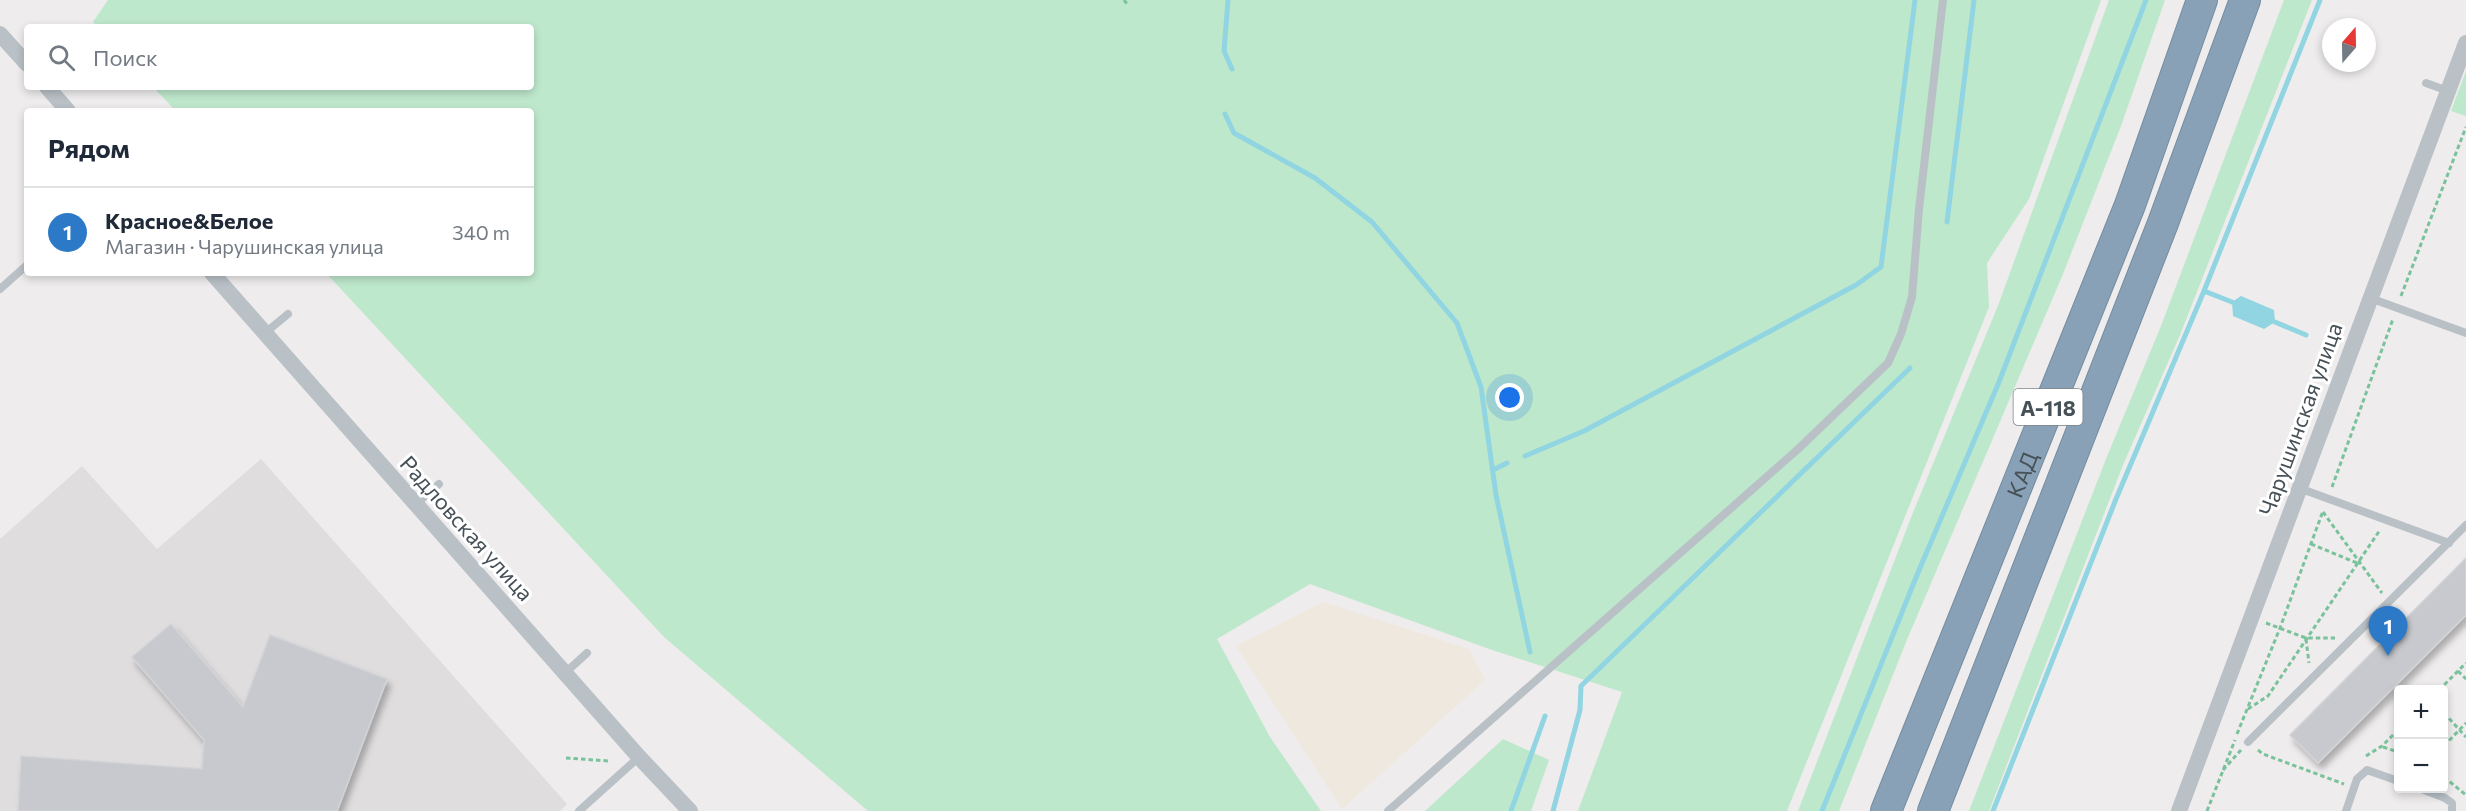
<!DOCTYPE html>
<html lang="ru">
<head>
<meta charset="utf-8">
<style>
	:root { --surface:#fff; --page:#f2f2f3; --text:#1f2937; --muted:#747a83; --line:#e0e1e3; --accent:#2c79c8 }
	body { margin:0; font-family:Commissioner,sans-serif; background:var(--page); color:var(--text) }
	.controls { position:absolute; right:18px; bottom:18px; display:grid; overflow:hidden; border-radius:6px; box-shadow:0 3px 9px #0003 }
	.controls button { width:54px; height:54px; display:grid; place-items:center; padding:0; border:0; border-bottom:2px solid var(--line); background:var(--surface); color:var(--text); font:30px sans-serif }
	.compass { position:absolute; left:2322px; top:18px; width:54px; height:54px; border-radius:50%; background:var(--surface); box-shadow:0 3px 9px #0003; rotate:20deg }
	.you { position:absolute; left:1510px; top:398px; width:21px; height:21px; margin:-15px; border:4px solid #fff; border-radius:50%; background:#1a73e8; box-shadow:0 0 0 9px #1a73e833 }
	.badge { display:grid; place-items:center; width:39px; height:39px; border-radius:50%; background:var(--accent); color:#fff; font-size:20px; font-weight:700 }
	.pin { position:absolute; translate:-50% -50px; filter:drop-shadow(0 2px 3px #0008) }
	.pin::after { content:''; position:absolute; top:32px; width:21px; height:18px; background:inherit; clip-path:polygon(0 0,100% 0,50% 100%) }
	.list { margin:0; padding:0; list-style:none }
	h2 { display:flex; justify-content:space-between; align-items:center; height:78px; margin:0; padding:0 24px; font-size:26px }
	h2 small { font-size:20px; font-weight:400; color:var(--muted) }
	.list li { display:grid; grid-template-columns:39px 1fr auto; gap:18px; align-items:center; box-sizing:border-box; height:90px; padding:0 24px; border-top:2px solid var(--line) }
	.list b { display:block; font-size:22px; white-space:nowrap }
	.list p { margin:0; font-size:20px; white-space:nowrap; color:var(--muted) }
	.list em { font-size:20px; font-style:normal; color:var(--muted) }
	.icon { flex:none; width:33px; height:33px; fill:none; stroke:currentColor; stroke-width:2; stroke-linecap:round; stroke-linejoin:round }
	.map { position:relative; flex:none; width:2466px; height:811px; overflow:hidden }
	.search { position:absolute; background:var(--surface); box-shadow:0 3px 9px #0003; left:24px; top:24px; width:510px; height:66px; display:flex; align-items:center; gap:15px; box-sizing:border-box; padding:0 21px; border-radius:6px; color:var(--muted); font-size:22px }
	.panel { position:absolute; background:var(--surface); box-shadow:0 3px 9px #0003; left:24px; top:108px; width:510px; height:168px; border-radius:6px }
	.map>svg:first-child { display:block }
	.education { fill:#dfdddd }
	.green { fill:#bee8cc }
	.sand { fill:#efe8de }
	.water { fill:#90d5e1 }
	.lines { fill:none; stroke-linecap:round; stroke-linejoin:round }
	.stream { stroke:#90d5e1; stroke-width:5 }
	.building { fill:#c7c9ce; stroke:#d1d3d7; stroke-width:1.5; filter:url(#shadow) }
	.highway-casing { stroke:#748ca1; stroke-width:32 }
	.path { stroke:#7ac29b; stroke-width:3; stroke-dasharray:4.5 3; stroke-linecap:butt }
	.lane { stroke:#b9c1c7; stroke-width:8 }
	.street { stroke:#b9c1c7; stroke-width:16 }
	.highway { stroke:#89a1b6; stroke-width:30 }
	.labels { text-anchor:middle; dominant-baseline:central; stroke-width:6; stroke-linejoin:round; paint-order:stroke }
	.shield { fill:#fff; stroke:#7e8489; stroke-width:1.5 }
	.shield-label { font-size:21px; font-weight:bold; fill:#465057 }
	.street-label { font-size:22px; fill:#465057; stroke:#fff }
</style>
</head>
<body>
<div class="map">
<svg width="2466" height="811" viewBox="0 0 2466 811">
	<defs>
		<filter id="shadow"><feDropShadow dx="3.5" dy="6" stdDeviation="3" flood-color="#0004"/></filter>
	</defs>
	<rect width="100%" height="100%" fill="#eeecec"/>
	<path class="education" d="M261 459 567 804 560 811H0V539L82 466 157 549Z"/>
	<path class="green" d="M108 0H2101L2029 199 1987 263 1989 307 1787 811H1578L1622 692 1492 650 1310 584 1217 639 1270 737 1321 811H868L664 637 326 273H531V111H176L153 87H531V27H98L93 22Z
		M2109 0H2165L2121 126 2063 274 1906 642 1839 811H1798L1912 515 1999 303Z
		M2284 0H2312L2180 335 2123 465 1989 811H1969L2106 459 2161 326Z
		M2466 71V116L2451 111Z
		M1503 739 1549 760 1531 811H1425Z"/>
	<path class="sand" d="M1323 602 1469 649 1485 680 1342 809 1236 646Z"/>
	<path class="water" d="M2241 296 2274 310 2275 322 2264 329 2233 316 2232 302Z"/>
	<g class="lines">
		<path class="stream" d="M1228 0 1224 51 1232 69
			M1225 114 1234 133 1315 178 1372 222 1457 323 1481 387 1496 495 1530 652
			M1947 222 1974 0
			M2204 291 2232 302
			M2275 322 2306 335
			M1525 456 1584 431 1856 285 1881 267 1915 0
			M1493 470 1507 463
			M1511 811 1545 716
			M1553 811 1580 710 1581 686 1910 368
			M1822 811 1917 575 1999 382 2146 0
			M1993 811 2116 499 2204 291 2320 0"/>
	</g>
	<path class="building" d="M2466 558V615L2318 763 2290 735Z
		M171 624 243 707 270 635 387 679 337 811H18L21 756 202 769 204 740 132 657Z"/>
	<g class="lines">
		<defs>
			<g id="highway">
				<path id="s1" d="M1886 811 2130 205 2202 0"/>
				<path d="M1933 811 2163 223 2245 0"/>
			</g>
		</defs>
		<use href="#highway" class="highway-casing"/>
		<path class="path" d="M1124 0 1128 5
			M2401 296 2466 127
			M2332 487 2393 319
			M2323 512 2382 593
			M2311 544 2357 563
			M2266 623 2306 638H2335
			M2306 639 2309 663
			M2458 671 2466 679
			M2439 690 2466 663
			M2248 709 2268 696 2380 530
			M2444 713 2466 737
			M2237 734 2280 628 2323 511
			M2444 746 2466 723
			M2383 747 2398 752
			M2258 750 2263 754 2344 784
			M2366 756 2382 746 2398 730
			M566 758 609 761
			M2223 770 2241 750
			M2444 777 2466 795
			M2207 811 2235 740"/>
		<path class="lane" d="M2426 83 2448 91
			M0 289 27 265
			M2370 298 2466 333
			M265 333 288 314
			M2299 488 2449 543
			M416 504 439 484
			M565 673 587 653
			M2248 742 2466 525
			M2419 788 2445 798 2452 803V811
			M579 811 639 757
			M1388 811 1797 450 1888 363 1901 334 1912 297 1919 209 1943 0
			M2346 811 2357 779 2367 770 2398 781"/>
		<path class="street" d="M0 34 27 64
			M47 87 68 111
			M212 273 639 757 690 811
			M2179 811 2466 43"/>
		<use href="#highway" class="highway"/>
	</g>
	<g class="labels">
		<rect class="shield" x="2013.5" y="389" width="69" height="36" rx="4.5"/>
		<g class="shield-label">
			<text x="2048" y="407">А-118</text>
		</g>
		<g class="street-label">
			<text transform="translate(2300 419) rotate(-70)">Чарушинская улица</text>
			<text stroke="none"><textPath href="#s1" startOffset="363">КАД</textPath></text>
			<text transform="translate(467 528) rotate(48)">Радловская улица</text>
		</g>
	</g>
</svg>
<div class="controls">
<button>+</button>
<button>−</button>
</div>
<svg class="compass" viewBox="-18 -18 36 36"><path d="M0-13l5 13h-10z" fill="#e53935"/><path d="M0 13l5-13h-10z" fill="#747a83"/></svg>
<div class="you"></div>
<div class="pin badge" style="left:2388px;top:656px">1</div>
<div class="search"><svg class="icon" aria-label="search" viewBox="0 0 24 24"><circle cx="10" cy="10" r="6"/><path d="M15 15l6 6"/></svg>Поиск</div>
<section class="panel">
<h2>Рядом<small></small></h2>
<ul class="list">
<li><span class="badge">1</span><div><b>Красное&amp;Белое</b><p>Магазин · Чарушинская улица</p></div><em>340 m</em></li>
</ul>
</section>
</div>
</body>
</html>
